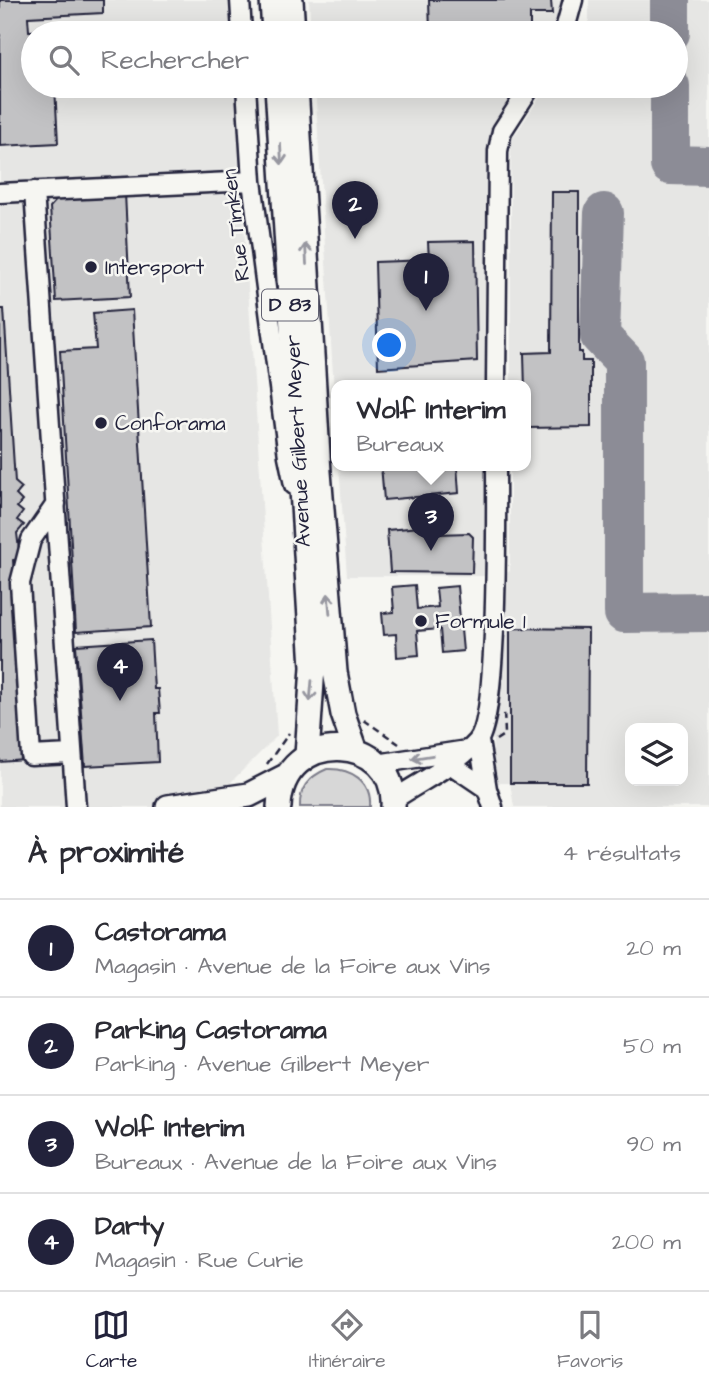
<!DOCTYPE html>
<html lang="fr">
<head>
<meta charset="utf-8">
<style>
	:root { --surface:#fff; --page:#f7f7f7; --text:#2b2b33; --muted:#7c7c81; --line:#e1e1e2; --accent:#22223b }
	body { margin:0; font-family:"Architects Daughter",sans-serif; background:var(--page); color:var(--text) }
	.controls { position:absolute; right:21px; bottom:21px; display:grid; overflow:hidden; border-radius:14px; box-shadow:0 7px 28px #0002 }
	.controls button { width:63px; height:63px; display:grid; place-items:center; padding:0; border:0; border-bottom:2px solid var(--line); background:var(--surface); color:var(--text); font:35px sans-serif }
	.you { position:absolute; left:390px; top:346px; width:24px; height:24px; margin:-18px; border:5px solid #fff; border-radius:50%; background:#1a73e8; box-shadow:0 0 0 10px #1a73e833 }
	.badge { display:grid; place-items:center; width:46px; height:46px; border-radius:50%; background:var(--accent); color:#fff; font-size:23px; font-weight:700 }
	.pin { position:absolute; translate:-50% -58px; filter:drop-shadow(0 2px 4px #0008) }
	.pin::after { content:''; position:absolute; top:37px; width:24px; height:21px; background:inherit; clip-path:polygon(0 0,100% 0,50% 100%) }
	.popup { position:absolute; left:331px; top:380px; width:200px; height:91px; box-sizing:border-box; display:grid; place-content:center; border-radius:14px; background:var(--surface); filter:drop-shadow(0 2px 5px #0005); font-size:23px; white-space:nowrap; color:var(--muted) }
	.popup b { font-size:26px; color:var(--text) }
	.popup::after { content:''; position:absolute; left:50%; top:100%; margin-left:-14px; border:14px solid transparent; border-top-color:var(--surface) }
	.list { margin:0; padding:0; list-style:none }
	h2 { display:flex; justify-content:space-between; align-items:center; height:91px; margin:0; padding:0 28px; font-size:30px }
	h2 small { font-size:23px; font-weight:400; color:var(--muted) }
	.list li { display:grid; grid-template-columns:46px 1fr auto; gap:21px; align-items:center; box-sizing:border-box; height:98px; padding:0 28px; border-top:2px solid var(--line) }
	.list b { display:block; font-size:26px; white-space:nowrap }
	.list p { margin:0; font-size:23px; white-space:nowrap; color:var(--muted) }
	.list em { font-size:23px; font-style:normal; color:var(--muted) }
	.icon { flex:none; width:38px; height:38px; fill:none; stroke:currentColor; stroke-width:2; stroke-linecap:round; stroke-linejoin:round }
	.map { position:relative; flex:none; width:709px; height:807px; overflow:hidden }
	.search { position:absolute; background:var(--surface); box-shadow:0 7px 28px #0002; left:21px; right:21px; top:21px; height:77px; display:flex; align-items:center; gap:18px; box-sizing:border-box; padding:0 24px; border-radius:38px; color:var(--muted); font-size:26px }
	.sheet { height:483px; background:var(--surface) }
	nav { display:flex; justify-content:space-around; align-items:center; box-sizing:border-box; height:98px; border-top:2px solid var(--line); background:var(--surface); font-size:19px; color:var(--muted) }
	nav a { display:grid; justify-items:center; gap:4px }
	nav .on { color:var(--accent) }
	.map>svg:first-child { display:block }
	.built { fill:#e6e6e4; fill-rule:evenodd }
	.green { fill:#d7d7d7; stroke:#7c7c89; stroke-width:2 }
	.lines { fill:none; stroke-linecap:round; stroke-linejoin:round }
	.taxiway { stroke:#8c8c96; stroke-width:40 }
	.building { fill:#c2c2c4; stroke:#22223b; stroke-width:2 }
	.minor-casing { stroke:#22223b; stroke-width:23 }
	.major-casing { stroke:#22223b; stroke-width:28 }
	.path { stroke:#22223b; stroke-width:2.5; stroke-dasharray:7 5; stroke-linecap:butt }
	.minor { stroke:#f6f6f2; stroke-width:18 }
	.major { stroke:#f6f6f2; stroke-width:23 }
	.oneway { stroke:#9797a0 }
	.poi-dot { fill:#22223b; stroke:#f6f6f2; stroke-width:2.5 }
	.labels { text-anchor:middle; dominant-baseline:central; stroke-width:5; stroke-linejoin:round; paint-order:stroke }
	.shield { fill:#f6f6f2; stroke:#626272; stroke-width:2 }
	.shield-label { font-size:19px; font-weight:bold; fill:#22223b }
	.street-label { font-size:21px; fill:#22223b; stroke:#f6f6f2 }
	.poi-label { font-size:21px; fill:#22223b; stroke:#f6f6f2; text-anchor:start }
</style>
</head>
<body>
<div class="map">
<svg width="709" height="807" viewBox="0 0 709 807">
	<rect width="100%" height="100%" fill="#f6f6f2"/>
	<filter id="ink" filterUnits="userSpaceOnUse"><feTurbulence type="fractalNoise" baseFrequency=".0143" numOctaves="2"/><feDisplacementMap in="SourceGraphic" scale="14" xChannelSelector="R" yChannelSelector="G"/><feConvolveMatrix kernelMatrix="1 2 1 2 8 2 1 2 1" color-interpolation-filters="sRGB"/></filter>
	<g filter="url(#ink)">
		<path class="built" d="M0 0H230L232 33H33V86H235L277 736 231 782 238 807H0Z
			M309 0H564L559 33H311Z
			M589 0H709V807H514L510 783H496L493 764V731L497 702 498 608 506 572 510 571V465H526V385H511V141L547 86H676V33H582L589 22ZM630 728H683V781H630Z
			M315 86H525L493 134 488 385H336V423Z
			M339 465H486L484 576H347Z"/>
		<path class="green" d="M327 769C351 768 372 781 370 807H300C299 788 310 776 327 769Z"/>
		<g class="lines">
			<path class="taxiway" d="M670 33V0
				M670 86V165L709 166
				M604 213 600 336 624 361V613L709 612"/>
		</g>
		<path class="building" d="M0 0H103V13L28 17 29 31 52 30V33H33V86H55L58 143 0 146Z
			M429 0H551L552 14H530V33H430Z
			M552 192H579V352H582V361H591V427L526 428 524 353 551 352Z
			M125 193 130 297 56 301 50 207 59 197Z
			M475 241 477 361 378 368 375 262 429 260 428 242Z
			M0 309H4L15 482 22 488 16 495 22 501 17 507 23 512 17 520 24 525 17 533 20 559 13 560 25 760 0 762Z
			M132 310 151 627 76 632 60 351 96 349 93 313Z
			M381 465H457L459 493 384 500Z
			M431 526 437 534 469 533 473 537 472 573 390 572 387 530Z
			M415 585 417 609 438 607 436 588 457 586 463 651 442 653 440 629 417 631 419 655 397 657 396 634 384 635 382 613 394 612 392 587Z
			M510 628 588 629 587 783H510Z
			M151 640 154 689H158L160 713H156L158 762 85 766 76 645Z"/>
		<g class="lines">
			<defs>
				<path id="minor" d="M240 0 242 33
					M564 33 573 0
					M246 86 252 181 288 456 294 485
					M34 191 76 807
					M0 193 252 181
					M496 385 498 151 502 131 531 86
					M56 504 31 540 20 583 31 756 71 754
					M479 741 487 789 493 807
					M377 764 467 750
					M450 764 487 789
					M393 800C419 782 456 765 477 742 499 718 496 508 496 465"/>
				<path id="major" d="M272 0 274 33
					M291 0 293 33
					M277 86 313 667 307 755
					M296 86 319 472 335 672 343 714 356 751
					M168 807 249 795 286 776
					M279 807C282 726 398 732 393 807"/>
			</defs>
			<use href="#minor" class="minor-casing"/>
			<use href="#major" class="major-casing"/>
			<path class="path" d="M364 720 399 744
				M496 740 505 734 504 710
				M267 764 289 733"/>
			<use href="#minor" class="minor"/>
			<use href="#major" class="major"/>
		</g>
		<defs><path id="oneway-shaft" d="M-6 0H5M1.5-3L5.5 0L1.5 3" fill="none" stroke-width="1.6" stroke-linecap="round" stroke-linejoin="round" transform="scale(1.75)"/></defs>
		<g class="oneway">
			<use href="#oneway-shaft" transform="translate(281 154) rotate(87)"/>
			<use href="#oneway-shaft" transform="translate(306 254) rotate(-93)"/>
			<use href="#oneway-shaft" transform="translate(329 604) rotate(-95)"/>
			<use href="#oneway-shaft" transform="translate(311 691) rotate(95)"/>
			<use href="#oneway-shaft" transform="translate(422 757) rotate(171)"/>
		</g>
	</g>
	<g class="poi-dot">
		<circle cx="91" cy="267" r="7"/>
		<circle cx="101" cy="423" r="7"/>
		<circle cx="421" cy="621" r="7"/>
	</g>
	<g class="labels">
		<rect class="shield" x="262" y="289.5" width="56" height="31" rx="5"/>
		<g class="shield-label">
			<text x="290" y="305">D 83</text>
		</g>
		<g class="street-label">
			<text transform="translate(236 225) rotate(-97)">Rue Timken</text>
			<text transform="translate(298 441) rotate(-93)">Avenue Gilbert Meyer</text>
		</g>
		<g class="poi-label">
			<text x="105" y="267">Intersport</text>
			<text x="115" y="423">Conforama</text>
			<text x="435" y="621">Formule 1</text>
		</g>
	</g>
</svg>
<div class="controls">
<button><svg class="icon" aria-label="layers" viewBox="0 0 24 24"><path d="M12 4l9 5-9 5-9-5zM3 14l9 5 9-5"/></svg></button>
</div>
<div class="you"></div>
<div class="pin badge" style="left:426px;top:311px">1</div>
<div class="pin badge" style="left:355px;top:239px">2</div>
<div class="pin badge" style="left:431px;top:551px">3</div>
<div class="popup"><b>Wolf Interim</b>Bureaux</div>
<div class="pin badge" style="left:120px;top:701px">4</div>
<div class="search"><svg class="icon" aria-label="search" viewBox="0 0 24 24"><circle cx="10" cy="10" r="6"/><path d="M15 15l6 6"/></svg>Rechercher</div>
</div>
<section class="sheet">
<h2>À proximité<small>4 résultats</small></h2>
<ul class="list">
<li><span class="badge">1</span><div><b>Castorama</b><p>Magasin · Avenue de la Foire aux Vins</p></div><em>20 m</em></li>
<li><span class="badge">2</span><div><b>Parking Castorama</b><p>Parking · Avenue Gilbert Meyer</p></div><em>50 m</em></li>
<li><span class="badge">3</span><div><b>Wolf Interim</b><p>Bureaux · Avenue de la Foire aux Vins</p></div><em>90 m</em></li>
<li><span class="badge">4</span><div><b>Darty</b><p>Magasin · Rue Curie</p></div><em>200 m</em></li>
</ul>
</section>
<nav>
<a class="on"><svg class="icon" aria-label="map" viewBox="0 0 24 24"><path d="M3 6l6-2 6 2 6-2v14l-6 2-6-2-6 2zM9 4v14M15 6v14"/></svg>Carte</a>
<a><svg class="icon" aria-label="directions" viewBox="0 0 24 24"><path d="M12 3l9 9-9 9-9-9zM9 14v-3h6M13 9l2 2-2 2"/></svg>Itinéraire</a>
<a><svg class="icon" aria-label="saved" viewBox="0 0 24 24"><path d="M7 4h10v16l-5-4-5 4z"/></svg>Favoris</a>
</nav>
</body>
</html>
